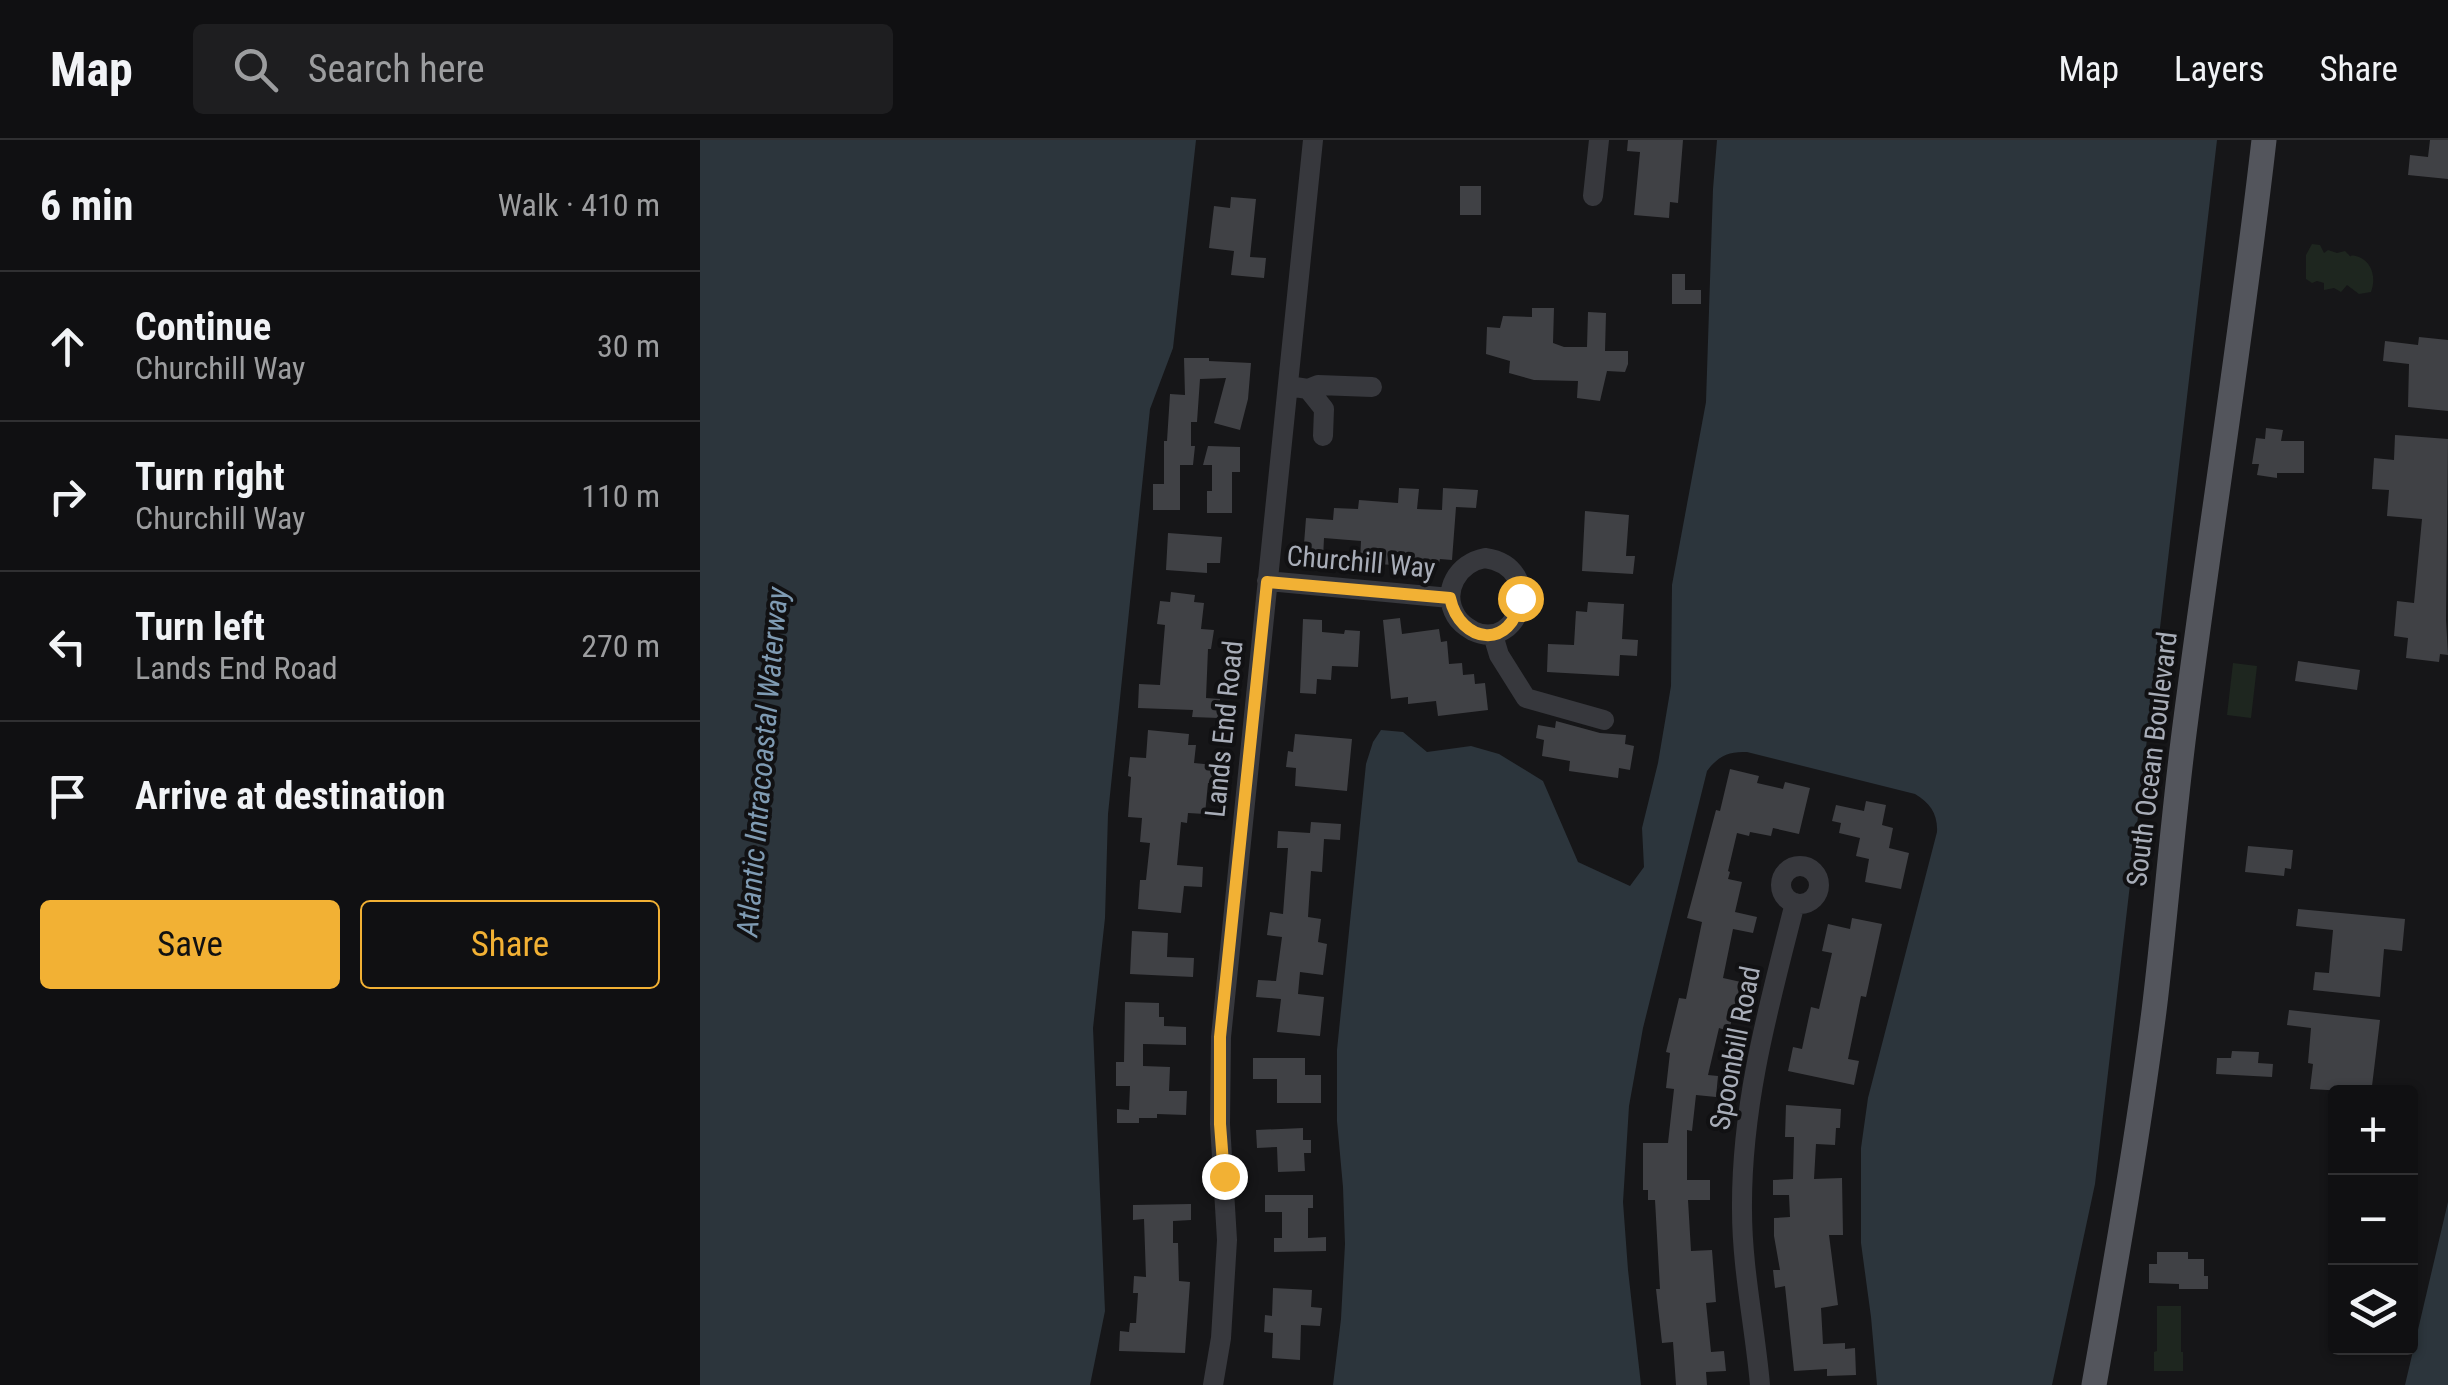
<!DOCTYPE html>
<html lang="en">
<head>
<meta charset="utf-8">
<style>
	:root { --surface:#101012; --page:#1e1e20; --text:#f1f3f6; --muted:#9c9d9f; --line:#303032; --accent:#f2b134 }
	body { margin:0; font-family:"Roboto Condensed",sans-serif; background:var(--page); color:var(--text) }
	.controls { position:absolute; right:30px; bottom:30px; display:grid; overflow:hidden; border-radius:10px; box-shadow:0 2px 8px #0004 }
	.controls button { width:90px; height:90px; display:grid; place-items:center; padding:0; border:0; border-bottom:2px solid var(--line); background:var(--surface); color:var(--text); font:50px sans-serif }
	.stop { position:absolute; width:30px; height:30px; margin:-22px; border:8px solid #f2b134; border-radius:50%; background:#fff }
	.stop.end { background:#f2b134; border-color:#fff; box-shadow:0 2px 10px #0008 }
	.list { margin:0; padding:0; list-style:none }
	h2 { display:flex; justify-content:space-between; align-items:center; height:130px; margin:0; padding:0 40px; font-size:42px }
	h2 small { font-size:32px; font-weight:400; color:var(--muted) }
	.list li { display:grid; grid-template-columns:65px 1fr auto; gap:30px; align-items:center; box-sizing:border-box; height:150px; padding:0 40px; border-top:2px solid var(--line) }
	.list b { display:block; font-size:38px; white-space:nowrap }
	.list p { margin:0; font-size:32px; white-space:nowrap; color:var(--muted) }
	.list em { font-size:32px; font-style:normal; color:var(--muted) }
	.actions { display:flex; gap:20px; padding:30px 40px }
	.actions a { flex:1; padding:22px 0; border:2px solid var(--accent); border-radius:10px; text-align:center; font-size:35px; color:var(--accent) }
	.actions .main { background:var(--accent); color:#111 }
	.icon { flex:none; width:55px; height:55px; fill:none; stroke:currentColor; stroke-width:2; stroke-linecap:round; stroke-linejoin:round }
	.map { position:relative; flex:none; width:1748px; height:1245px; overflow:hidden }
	header { display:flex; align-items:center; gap:60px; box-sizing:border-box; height:140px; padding:0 50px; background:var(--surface); border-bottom:2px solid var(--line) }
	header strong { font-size:48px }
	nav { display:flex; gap:55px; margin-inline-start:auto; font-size:35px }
	.search { width:700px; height:90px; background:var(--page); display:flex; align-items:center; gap:25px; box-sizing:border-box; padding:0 35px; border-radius:10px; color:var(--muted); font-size:38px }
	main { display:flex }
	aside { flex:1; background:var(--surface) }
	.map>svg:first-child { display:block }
	.green { fill:#1e261f }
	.water { fill:#2c353c }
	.building { fill:#404145 }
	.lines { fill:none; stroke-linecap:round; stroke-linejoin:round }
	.minor { stroke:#37383d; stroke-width:20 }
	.major { stroke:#53555c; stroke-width:25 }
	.route { stroke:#f2b134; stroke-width:12 }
	.labels { text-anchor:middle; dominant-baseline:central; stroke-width:8; stroke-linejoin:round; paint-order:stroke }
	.street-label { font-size:28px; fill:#a8adb8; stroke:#111113 }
	.water-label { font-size:30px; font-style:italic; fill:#7f9bb3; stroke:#111113 }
</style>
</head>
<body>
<header>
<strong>Map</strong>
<div class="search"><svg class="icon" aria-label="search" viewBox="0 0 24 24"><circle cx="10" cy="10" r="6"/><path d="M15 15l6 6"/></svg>Search here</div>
<nav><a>Map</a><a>Layers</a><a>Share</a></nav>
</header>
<main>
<aside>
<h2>6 min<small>Walk · 410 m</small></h2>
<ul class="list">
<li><svg class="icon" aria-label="ahead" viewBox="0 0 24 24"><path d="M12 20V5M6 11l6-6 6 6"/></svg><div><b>Continue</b><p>Churchill Way</p></div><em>30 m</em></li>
<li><svg class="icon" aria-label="right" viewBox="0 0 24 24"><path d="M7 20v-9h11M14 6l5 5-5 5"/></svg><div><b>Turn right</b><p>Churchill Way</p></div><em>110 m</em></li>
<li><svg class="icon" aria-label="left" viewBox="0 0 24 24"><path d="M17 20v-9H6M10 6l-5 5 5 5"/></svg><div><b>Turn left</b><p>Lands End Road</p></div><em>270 m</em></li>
<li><svg class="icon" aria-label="arrive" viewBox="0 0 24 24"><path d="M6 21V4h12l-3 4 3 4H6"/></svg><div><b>Arrive at destination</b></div></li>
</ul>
<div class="actions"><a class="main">Save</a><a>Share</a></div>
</aside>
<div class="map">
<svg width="1748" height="1245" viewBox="0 0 1748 1245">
	<rect width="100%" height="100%" fill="#161618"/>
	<path class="green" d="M1612 104 1620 105 1624 113 1628 110 1637 113 1645 111C1656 122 1644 112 1659 117 1673 123 1676 139 1671 152L1659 154 1647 145 1641 152 1634 148 1624 150V143L1617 141 1612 143 1606 139V115Z
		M1533 523 1557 526 1551 578 1527 575Z
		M1457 1166H1481V1212H1483V1231H1454V1212L1457 1211Z"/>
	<path class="water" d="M0 0H496L473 208 450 269 408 674 405 778 393 888 405 1171 390 1245H0Z
		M1017 0H1517L1395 1044 1352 1245H1177L1171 1177 1161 1103V1008L1168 958 1237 692C1238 674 1230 663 1215 654L1047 612C1029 611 1018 616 1007 631L943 888 929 966 923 1062 928 1130 941 1245H633L641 1179 645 1104 643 1047 637 981V910L666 624 673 602 681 590 703 592 727 612 771 606 799 614 843 641 878 722 930 746 944 727 942 688 958 623 971 546 972 445 1006 262 1013 49Z
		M1748 1062V1245H1705Z"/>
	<path class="building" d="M928 0H983L978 63 970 62 969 78 934 75 940 12 927 11Z
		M1730 0H1748V39L1708 35 1710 15 1728 17Z
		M760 46H781V75H760Z
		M531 57 556 59 550 117 566 118 564 138 531 135 534 111 509 108 514 66 530 68Z
		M972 134H985V150H1001V164H972Z
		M832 168H854L853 203 864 207H887L888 172 906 173 905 211H928V224L925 232 907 231 900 261 877 258 878 241 834 240 809 233 810 221 786 214 787 187 800 188 803 176 832 177Z
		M1719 197 1748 200V271L1708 267 1709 224 1683 221 1685 201 1718 205Z
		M484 218H509V221L551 223 548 259 540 290 514 283 526 238 500 239 497 282H491V306H495L493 325H480V370H453V344H464V301H467L470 254 485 255Z
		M1566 288 1583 290 1581 301H1604V333H1577V338L1557 335 1559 324H1552L1556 298 1565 299Z
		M1695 295 1748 299 1746 480 1748 515 1740 514 1739 522 1706 518 1708 498 1694 496 1697 461 1714 463 1722 379 1687 376 1689 350 1672 349 1674 318 1694 320Z
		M508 306 540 307V332H532V373H507V351H512V325H503Z
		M699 348 719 349 717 369 742 370 743 348 778 350 776 368 756 367 752 420 740 419 739 423 712 421 711 432 693 430 694 425 660 423 661 401 624 398 623 419 603 417 606 378 633 380 634 368 658 369 659 360 698 363Z
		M885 371 929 375 926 416H935L933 434 882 431Z
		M468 393 522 397 520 423H507V433L466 430Z
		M471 452 495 455 494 462 504 463 501 489 514 490 511 509H508L506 558 520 559 519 578 492 577 493 570 438 568 439 544 460 545 465 485 457 484 460 461 470 462Z
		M888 462 924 464 922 499 938 500 937 516 920 515 919 536 847 532 848 504 874 505 876 471 887 472Z
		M700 478 702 494 739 489 741 502 747 501 749 524 762 523 763 535 774 534 775 544 785 543 788 570 738 576 736 561 708 564V557L691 559 683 480Z
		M603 479 622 480V492L644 494 645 490 660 491 658 527 632 526 631 540 617 539 616 554 600 553Z
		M1598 521 1660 530 1657 550 1595 541Z
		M856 581 900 593 926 595 925 604 934 606 930 630 919 628 918 638 869 631 870 621 842 616 844 600 836 598 838 585 855 588Z
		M448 590 489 594 488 605H496L494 623 514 625 513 643H508L505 674 488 673 487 683 481 682 477 725 503 727 502 747 484 746 481 773 438 769 440 740H446L450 703 440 702 442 678 428 677 431 637 428 636 430 617 446 618Z
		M595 594 652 599 647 651 595 646 596 628 586 627 588 611 593 612Z
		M1030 629 1059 636 1057 643 1083 649 1085 642 1110 648 1099 694 1073 688 1071 696 1050 692 1049 696 1037 693 1028 731 1030 732 1028 739 1042 742 1035 772 1057 777 1053 793 1033 789 1023 838 1041 842 1029 891 1019 888 1008 935 1018 936 1016 957 996 955 992 991 987 990V1040H1010V1060H988L991 1111 1012 1110 1016 1162 1006 1163 1011 1212 1024 1211 1026 1231 1006 1232 1007 1245H976L973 1202 962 1203 956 1149H960L955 1060H948V1050H943V1003H968L974 949 966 948 970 913 966 912 979 858 986 859 1002 782 987 778 1016 670 1020 671Z
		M1166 661 1186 665 1182 685 1193 688 1189 708 1209 713 1201 749 1165 742 1169 719 1156 716 1160 698 1139 693 1141 683 1132 681 1136 665 1164 671Z
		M611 682 641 684 640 700 624 699 622 732 611 731 608 777 621 779 618 802 627 804 623 835 600 832 598 854 624 857 620 896 577 892 581 859 556 857 558 840 576 841 582 797 567 795 570 772 583 774 588 708H577L578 691 610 693Z
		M1548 706 1593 710 1591 729 1585 728 1584 736 1545 732Z
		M1598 769 1705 779 1702 811 1684 809 1680 857 1613 850 1615 832 1629 833 1633 790 1596 786Z
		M1152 778 1182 784 1166 857 1161 856 1148 919 1159 921 1154 945 1088 931 1093 907 1102 909 1111 867 1119 869 1132 813 1122 811 1128 784 1150 789Z
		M432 791 468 793 467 817 494 818 493 837 430 834Z
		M425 862 459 863V877H464V886L486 887V905L443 904V926L470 927 469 951H487L486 975 457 974V978H439V983H417V969L429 970 430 946H416V922H424Z
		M1589 870 1680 880 1672 946 1663 945 1662 952 1610 949 1613 924 1608 923 1611 888 1587 885Z
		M1532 911 1559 912 1558 923 1573 924 1572 937 1516 934 1517 918H1531Z
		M553 918H605V935H621V963H577V939H553Z
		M1086 965 1141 969 1140 988H1136L1135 1005 1116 1004 1114 1039 1142 1038 1143 1095H1129L1138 1165 1121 1168 1123 1204 1145 1203V1209L1155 1208 1156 1235 1127 1236V1229L1094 1231 1085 1146 1075 1148 1073 1130H1080L1074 1096V1078L1090 1077 1089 1055H1073V1040L1093 1039 1094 997H1085Z
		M603 988V1000H611V1013H604L605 1031 578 1032 577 1007 557 1008 556 990Z
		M565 1055H613V1068H608V1098L626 1097V1111L574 1112V1098H582V1072H565Z
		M491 1064V1080L473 1081V1103H478L479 1141 490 1142 485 1213 419 1211 420 1191 429 1192 430 1183H436L438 1153H433L434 1136 446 1137 444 1079 433 1080V1065Z
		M1457 1112H1488V1119H1504V1136H1508V1149H1479V1144L1449 1143V1124H1457Z
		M573 1148 612 1150 611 1167 622 1168 620 1186 601 1185 600 1220 572 1218 573 1193 564 1192 565 1175 572 1176Z"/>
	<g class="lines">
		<path class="minor" d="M893 56 899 0
			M588 246 608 249 618 245 672 247
			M608 249 624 269 623 296
			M785 418C847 427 820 513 773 491 766 487 760 483 756 476 741 451 758 423 785 418Z
			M567 441 750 458
			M793 495 799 515 826 558 904 580
			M1081 745a19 19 0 1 1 38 0a19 19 0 1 1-38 0Z
			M513 1245 521 1198 527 1100 520 984 521 897 613 0
			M1060 1245C1055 1187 1042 1129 1042 1070 1041 964 1069 865 1095 763"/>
		<path class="major" d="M1394 1245C1416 1121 1438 996 1454 871 1466 773 1473 675 1486 578 1511 385 1542 193 1564 0"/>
	</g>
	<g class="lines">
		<path class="route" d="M524 1036 520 984V897L567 442 750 458C760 504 813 511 820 458"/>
	</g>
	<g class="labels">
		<g class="street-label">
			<text transform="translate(661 422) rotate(5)">Churchill Way</text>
			<text transform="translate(524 589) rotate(-84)">Lands End Road</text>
			<text transform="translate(1452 619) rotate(-83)">South Ocean Boulevard</text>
			<text transform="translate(1035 908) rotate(-79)">Spoonbill Road</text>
		</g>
		<g class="water-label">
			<text transform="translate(62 622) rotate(-85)">Atlantic Intracoastal Waterway</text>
		</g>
	</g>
</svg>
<div class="controls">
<button>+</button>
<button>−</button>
<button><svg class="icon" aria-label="layers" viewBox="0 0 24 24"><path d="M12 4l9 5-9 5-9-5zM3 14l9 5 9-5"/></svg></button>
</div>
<div class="stop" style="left:820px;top:458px"></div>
<div class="stop end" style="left:524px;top:1036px"></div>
</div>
</main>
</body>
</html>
